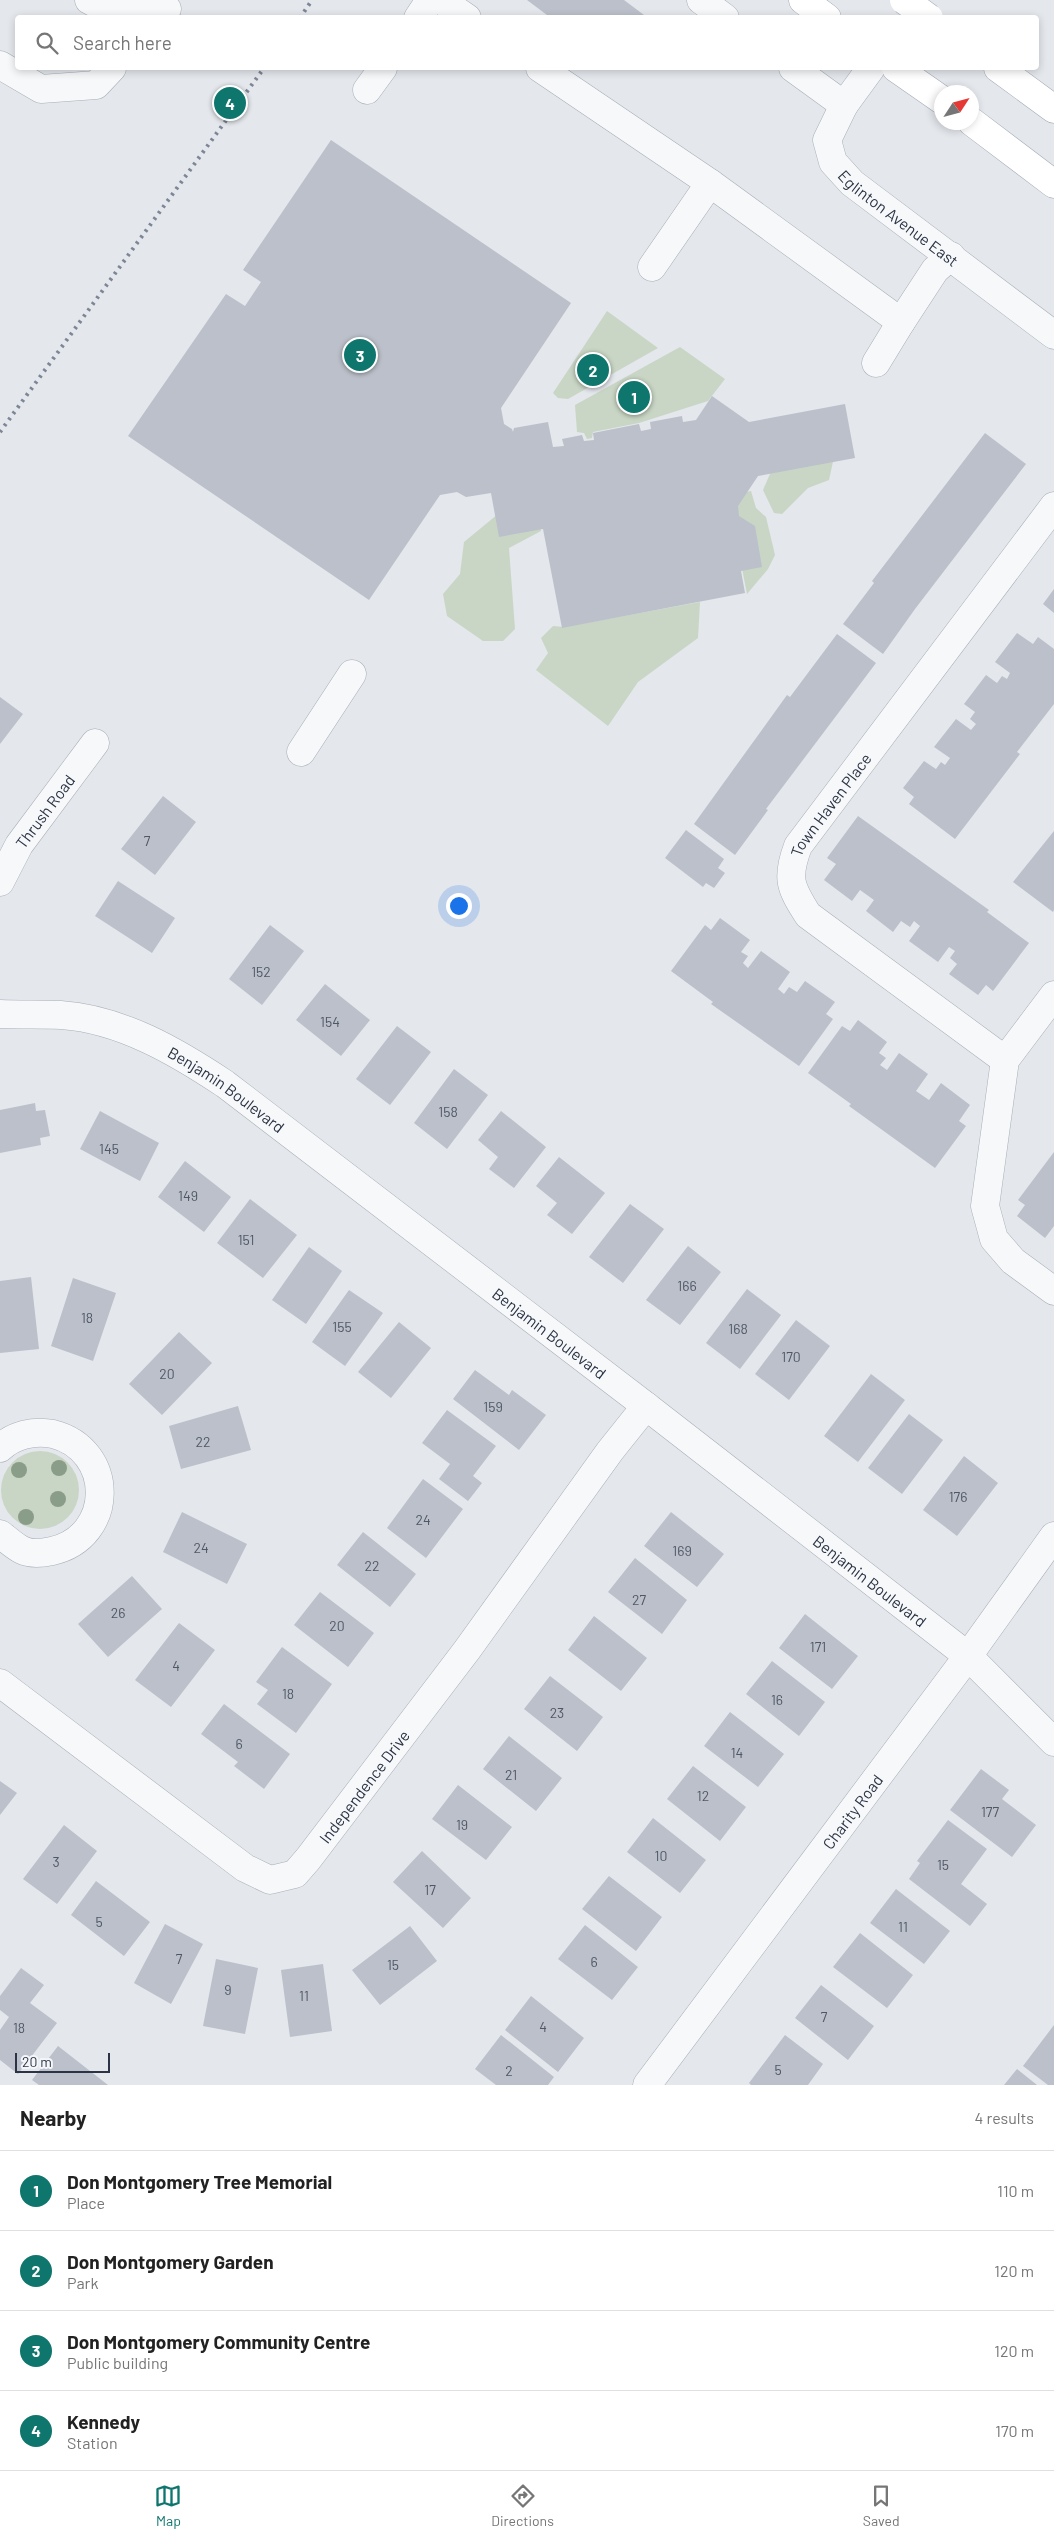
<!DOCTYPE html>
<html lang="en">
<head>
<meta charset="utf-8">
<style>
	:root { --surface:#fff; --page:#f6f6f6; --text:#222; --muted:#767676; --line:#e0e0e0; --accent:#0f766e }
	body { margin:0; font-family:Barlow,sans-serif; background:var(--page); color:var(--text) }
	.compass { position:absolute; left:934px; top:85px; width:45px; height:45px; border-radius:50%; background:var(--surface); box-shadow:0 2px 8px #0003; rotate:54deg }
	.scale { position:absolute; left:15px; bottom:12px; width:95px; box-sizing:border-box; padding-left:5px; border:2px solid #2b3445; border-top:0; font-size:14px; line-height:18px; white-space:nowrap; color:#2b3445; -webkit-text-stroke:4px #f4f6f9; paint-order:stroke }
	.you { position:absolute; left:458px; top:905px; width:18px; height:18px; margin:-12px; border:4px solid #fff; border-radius:50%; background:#1a73e8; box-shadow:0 0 0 8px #1a73e833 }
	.badge { display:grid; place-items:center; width:32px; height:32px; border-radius:50%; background:var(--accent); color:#fff; font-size:16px; font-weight:700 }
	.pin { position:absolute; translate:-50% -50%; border:2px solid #fff; box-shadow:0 1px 5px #0006 }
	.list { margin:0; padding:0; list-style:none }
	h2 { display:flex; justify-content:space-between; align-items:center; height:65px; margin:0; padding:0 20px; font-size:21px }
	h2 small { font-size:16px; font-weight:400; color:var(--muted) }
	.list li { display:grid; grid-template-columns:32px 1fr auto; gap:15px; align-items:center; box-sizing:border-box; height:80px; padding:0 20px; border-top:1px solid var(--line) }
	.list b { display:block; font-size:19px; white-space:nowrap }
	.list p { margin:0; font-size:16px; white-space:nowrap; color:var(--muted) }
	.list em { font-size:16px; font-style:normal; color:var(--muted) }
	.icon { flex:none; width:28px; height:28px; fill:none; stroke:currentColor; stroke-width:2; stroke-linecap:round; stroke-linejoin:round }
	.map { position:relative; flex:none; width:1054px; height:2085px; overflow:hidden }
	.search { position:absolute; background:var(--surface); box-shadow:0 2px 8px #0003; left:15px; right:15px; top:15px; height:55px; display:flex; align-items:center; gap:12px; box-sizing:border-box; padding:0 18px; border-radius:5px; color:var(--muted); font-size:19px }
	.sheet { height:385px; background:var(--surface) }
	nav { display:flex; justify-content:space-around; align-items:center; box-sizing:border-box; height:70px; border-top:1px solid var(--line); background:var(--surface); font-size:14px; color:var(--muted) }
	nav a { display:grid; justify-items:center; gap:2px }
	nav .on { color:var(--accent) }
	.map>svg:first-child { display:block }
	.green { fill:#c9d6c5 }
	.building { fill:#bbc0ca }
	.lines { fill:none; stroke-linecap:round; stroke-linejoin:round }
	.minor-casing { stroke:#a9aeb7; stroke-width:29 }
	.major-casing { stroke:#a3abb8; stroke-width:29 }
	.minor { stroke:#f7f8fa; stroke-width:28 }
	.major { stroke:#fff; stroke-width:28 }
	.rail { stroke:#7d8696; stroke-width:4; stroke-dasharray:2.5 5; stroke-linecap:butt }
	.major-bridge-casing { stroke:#a3abb8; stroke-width:29; stroke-linecap:butt }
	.major-bridge { stroke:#fff; stroke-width:28 }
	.tree { fill:#899d89 }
	.labels { text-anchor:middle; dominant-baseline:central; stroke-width:4; stroke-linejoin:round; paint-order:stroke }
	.number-label { font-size:14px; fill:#4f5766 }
	.street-label { font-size:16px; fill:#2b3445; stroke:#f4f6f9 }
</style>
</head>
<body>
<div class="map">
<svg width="1054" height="2085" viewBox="0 0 1054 2085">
	<rect width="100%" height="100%" fill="#e4e7ec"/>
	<path class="green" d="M607 311 658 348 568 399 558 398 553 393Z
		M680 347 725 379 708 401 639 423 593 432 592 438 587 439 584 433 577 432 575 405Z
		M834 457 829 480 808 488 782 514 774 513 763 490 773 467Z
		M533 491 541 531 509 548 515 629 503 641H483L447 616 443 594 460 574 464 542 498 514Z
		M751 491 756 508 766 517 775 555 768 569 747 594 728 496Z
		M700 602 698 638 638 682 608 726 536 670 548 653 541 638 553 626 564 627Z
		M1 1490a39 39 0 1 1 78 0a39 39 0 1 1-78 0Z"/>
	<path class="building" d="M527 0H624L648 18H551Z
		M331 140 571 303 501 408 504 424 512 429 513 432 514 428 548 422 553 447 564 446 562 439 582 435 584 441 594 440 593 433 639 424 641 431 651 429 650 422 682 416 683 422 696 420 712 396 749 422 845 404 855 458 758 476 738 506 739 516 755 526 762 567 741 571 745 593 562 628 543 529 499 537 491 493 466 497 457 492 440 495 369 600 128 436 226 294 245 306 261 282 243 270Z
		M985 433 1026 464 915 609 883 654 843 624 874 583 872 581Z
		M1054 589V613L1043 604Z
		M1017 633 1033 644 1038 637 1054 649V704L1017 752 1020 754 955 839 909 804 914 797 903 788 924 761 936 769 941 762 945 765 950 758 934 747 956 719 971 730 976 724 970 719 975 712 964 704 986 675 997 683 1002 676 1007 679 1010 673 995 662Z
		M837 634 876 663 766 809 768 810 735 855 694 824 787 695 790 697Z
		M0 697 23 714 0 744Z
		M163 796 196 822 155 875 121 849Z
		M858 816 989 910 987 912 1029 943 993 991 986 985 978 995 949 974 957 964 950 958 955 951 949 947 938 962 909 941 920 926 914 921 910 927 901 921 893 932 866 911 874 900 860 890 852 901 824 880 836 864 827 858Z
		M686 830 724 859 718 868 725 873 714 888 706 883 703 887 665 858Z
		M1054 831V910L1053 912 1013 882Z
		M118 881 175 918 152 953 95 916Z
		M720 918 750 940 741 952 748 956 743 963 748 968 761 951 790 972 778 989 784 994 789 987 797 992 805 981 835 1002 826 1014 833 1019 799 1066 711 1004 713 1002 671 971 705 925 711 930Z
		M270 925 304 951 262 1005 229 979Z
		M325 984 370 1020 341 1056 296 1020Z
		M858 1020 887 1042 879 1053 886 1058 880 1065 887 1070 899 1053 928 1074 916 1091 929 1100 941 1083 970 1105 959 1121 966 1126 935 1168 849 1106 851 1104 808 1073 842 1026 850 1031Z
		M397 1026 431 1052 390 1105 356 1079Z
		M454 1069 488 1095 447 1149 414 1123Z
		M35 1103 36 1111 45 1110 50 1136 40 1138 41 1145 0 1153V1110Z
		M100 1111 159 1143 140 1181 80 1149Z
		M501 1111 546 1147 514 1188 489 1169 498 1157 478 1140Z
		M1054 1152V1226L1045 1238 1017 1216 1025 1205 1018 1200Z
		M559 1157 605 1193 572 1234 547 1215 557 1203 536 1186Z
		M185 1161 231 1197 204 1232 158 1197Z
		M250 1199 297 1235 263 1278 217 1243Z
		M630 1204 664 1229 623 1283 589 1257Z
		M688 1246 721 1272 680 1325 646 1300Z
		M309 1247 342 1271 306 1324 272 1300Z
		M31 1277 39 1349 0 1353V1281Z
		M73 1278 116 1293 93 1361 51 1346Z
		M747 1289 781 1315 740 1369 706 1343Z
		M349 1290 383 1313 345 1366 312 1342Z
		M796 1320 830 1346 789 1400 755 1374Z
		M399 1322 431 1348 391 1398 358 1372Z
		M179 1332 212 1363 162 1415 129 1384Z
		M475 1370 509 1395 512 1390 546 1415 519 1450 453 1399Z
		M871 1374 905 1400 858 1462 824 1436Z
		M238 1406 251 1450 181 1469 169 1426Z
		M447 1410 496 1446 473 1476 482 1483 468 1501 439 1479 450 1464 422 1443Z
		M909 1414 943 1440 902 1494 868 1468Z
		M964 1456 998 1483 957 1536 923 1510Z
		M423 1479 463 1509 426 1558 387 1528Z
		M182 1512 247 1544 227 1584 163 1552Z
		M671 1512 724 1554 697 1587 644 1546Z
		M363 1532 416 1574 390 1607 337 1565Z
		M635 1558 687 1600 662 1634 608 1592Z
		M132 1576 162 1609 108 1657 78 1624Z
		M320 1592 374 1633 348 1667 294 1625Z
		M805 1614 858 1656 832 1689 779 1648Z
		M594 1616 647 1658 621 1691 568 1650Z
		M179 1623 215 1650 171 1707 135 1680Z
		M282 1647 332 1684 296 1733 257 1704 268 1690 256 1682Z
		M772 1661 825 1702 799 1736 746 1694Z
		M550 1676 603 1717 577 1751 524 1709Z
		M224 1704 290 1754 264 1789 234 1766 238 1762 201 1734Z
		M730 1712 784 1754 758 1787 704 1746Z
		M509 1736 562 1778 536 1811 483 1769Z
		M693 1766 746 1807 720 1841 667 1799Z
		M981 1769 1009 1790 1002 1799 1036 1825 1012 1857 950 1810Z
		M0 1781 17 1793 0 1815Z
		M458 1785 512 1827 486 1860 432 1819Z
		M653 1818 706 1860 680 1893 627 1852Z
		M948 1820 987 1849 961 1884 987 1904 970 1926 909 1879 920 1863 917 1861Z
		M64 1825 97 1851 57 1904 23 1879Z
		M422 1851 471 1898 443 1928 393 1882Z
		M609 1876 662 1917 636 1951 582 1909Z
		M96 1881 150 1922 124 1956 71 1915Z
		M896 1889 950 1931 924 1964 870 1923Z
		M165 1924 203 1944 171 2004 134 1983Z
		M585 1925 638 1967 612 2000 558 1959Z
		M410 1926 437 1961 380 2005 352 1970Z
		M860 1933 913 1975 887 2008 833 1967Z
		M216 1959 258 1968 245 2034 203 2026Z
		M323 1964 332 2031 290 2037 281 1970Z
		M21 1968 44 1985 30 2003 57 2023 18 2074 0 2060V2030L9 2017 0 2010V1996Z
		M821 1985 874 2026 848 2060 795 2018Z
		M531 1996 584 2038 558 2072 505 2030Z
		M1054 2025V2085H1048L1023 2066Z
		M501 2035 554 2077 548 2085H496L475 2069Z
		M785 2035 823 2064 808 2085H751L749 2083Z
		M58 2046 108 2085H39L32 2080Z
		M1017 2069 1037 2085H1004Z"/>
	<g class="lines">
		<defs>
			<g id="minor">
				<path d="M89 0C120 18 132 15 167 9"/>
				<path d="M441 0 467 18"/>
				<path d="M701 0 725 18"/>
				<path d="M418 18 430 0"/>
				<path d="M0 65 41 89 96 85 112 68"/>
				<path d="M540 68 710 183 652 267"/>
				<path d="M793 68 844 105"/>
				<path id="s1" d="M871 68 844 105 827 140 833 162 852 183 1054 335"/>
				<path d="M367 90 383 68"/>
				<path d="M710 183 901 322 876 363"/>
				<path d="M901 322 935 270 951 256"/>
				<path d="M301 752 352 674"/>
				<path id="s2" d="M0 882 19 845 95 743"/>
				<path d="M1054 995 1005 1060 985 1206 994 1239 1013 1261 1054 1291"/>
				<path id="s3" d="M0 1014C20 1015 41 1014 61 1015 121 1019 177 1052 225 1084L646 1406 968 1656 1054 1742"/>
				<path id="s4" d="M1005 1060 808 915C790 887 786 878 798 846L1054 506"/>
				<path d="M0 1448C14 1435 34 1430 53 1434 116 1450 115 1537 52 1551 43 1553 30 1554 22 1550 14 1546 7 1539 0 1534"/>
				<path id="s5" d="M0 1683 245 1868 270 1880 295 1874 308 1859 467 1650 610 1451 646 1406"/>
				<path id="s6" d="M647 2085 968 1656 1054 1536"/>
			</g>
			<path id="major" d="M803 0 827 18
				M896 68 942 100
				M998 68 1054 109
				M972 122 1054 184"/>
		</defs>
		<use href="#minor" class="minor-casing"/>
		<use href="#major" class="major-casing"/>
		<use href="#minor" class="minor"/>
		<use href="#major" class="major"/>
		<path class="rail" d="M300 18 312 0
			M0 432 264 68"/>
		<defs>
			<path id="major-bridge" d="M904 0 929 18"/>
		</defs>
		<use href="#major-bridge" class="major-bridge-casing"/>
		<use href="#major-bridge" class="major-bridge"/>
	</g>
	<g class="tree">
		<circle cx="59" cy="1468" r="8"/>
		<circle cx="19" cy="1470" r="8"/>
		<circle cx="58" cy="1499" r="8"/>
		<circle cx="26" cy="1517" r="8"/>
	</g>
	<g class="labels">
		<g class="number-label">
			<text x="147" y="840">7</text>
			<text x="261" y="971">152</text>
			<text x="330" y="1021">154</text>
			<text x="448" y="1111">158</text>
			<text x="109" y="1148">145</text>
			<text x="188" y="1195">149</text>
			<text x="246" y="1239">151</text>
			<text x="687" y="1285">166</text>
			<text x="87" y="1317">18</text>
			<text x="342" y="1326">155</text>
			<text x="738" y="1328">168</text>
			<text x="791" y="1356">170</text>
			<text x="167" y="1373">20</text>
			<text x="493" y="1406">159</text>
			<text x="203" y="1441">22</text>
			<text x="958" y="1496">176</text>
			<text x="423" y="1519">24</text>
			<text x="201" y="1547">24</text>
			<text x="682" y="1550">169</text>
			<text x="372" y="1565">22</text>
			<text x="639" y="1599">27</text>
			<text x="118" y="1612">26</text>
			<text x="337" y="1625">20</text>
			<text x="818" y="1646">171</text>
			<text x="176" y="1665">4</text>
			<text x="288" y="1693">18</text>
			<text x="777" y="1699">16</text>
			<text x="557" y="1712">23</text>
			<text x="239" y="1743">6</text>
			<text x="737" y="1752">14</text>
			<text x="511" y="1774">21</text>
			<text x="703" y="1795">12</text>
			<text x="990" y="1811">177</text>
			<text x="462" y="1824">19</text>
			<text x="661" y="1855">10</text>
			<text x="56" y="1861">3</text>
			<text x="943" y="1864">15</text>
			<text x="430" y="1889">17</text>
			<text x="99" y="1921">5</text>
			<text x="903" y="1926">11</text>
			<text x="179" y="1958">7</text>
			<text x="594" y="1961">6</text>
			<text x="393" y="1964">15</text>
			<text x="228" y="1989">9</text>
			<text x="304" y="1995">11</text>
			<text x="824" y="2016">7</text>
			<text x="543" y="2026">4</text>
			<text x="19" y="2027">18</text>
			<text x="778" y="2069">5</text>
			<text x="509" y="2070">2</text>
		</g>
		<g class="street-label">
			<text stroke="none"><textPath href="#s1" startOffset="194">Eglinton Avenue East</textPath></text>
			<text stroke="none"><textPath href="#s4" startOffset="371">Town Haven Place</textPath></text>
			<text stroke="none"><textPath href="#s2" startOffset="84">Thrush Road</textPath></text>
			<text stroke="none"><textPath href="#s3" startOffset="245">Benjamin Boulevard</textPath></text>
			<text stroke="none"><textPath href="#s3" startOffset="650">Benjamin Boulevard</textPath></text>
			<text stroke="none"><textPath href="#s3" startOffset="1055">Benjamin Boulevard</textPath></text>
			<text stroke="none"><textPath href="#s5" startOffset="472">Independence Drive</textPath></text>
			<text stroke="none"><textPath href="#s6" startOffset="342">Charity Road</textPath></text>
		</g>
	</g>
</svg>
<svg class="compass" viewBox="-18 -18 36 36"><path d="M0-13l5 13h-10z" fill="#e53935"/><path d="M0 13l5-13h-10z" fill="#767676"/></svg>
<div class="scale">20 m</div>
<div class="you"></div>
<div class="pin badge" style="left:634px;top:397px">1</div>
<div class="pin badge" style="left:593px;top:370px">2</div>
<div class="pin badge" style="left:360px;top:355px">3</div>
<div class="pin badge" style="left:230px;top:103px">4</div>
<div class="search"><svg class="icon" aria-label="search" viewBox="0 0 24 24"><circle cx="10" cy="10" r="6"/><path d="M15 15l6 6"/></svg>Search here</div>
</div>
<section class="sheet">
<h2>Nearby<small>4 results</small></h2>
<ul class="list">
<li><span class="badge">1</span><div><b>Don Montgomery Tree Memorial</b><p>Place</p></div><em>110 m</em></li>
<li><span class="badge">2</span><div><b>Don Montgomery Garden</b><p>Park</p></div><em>120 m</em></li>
<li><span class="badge">3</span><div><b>Don Montgomery Community Centre</b><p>Public building</p></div><em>120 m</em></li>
<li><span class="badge">4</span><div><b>Kennedy</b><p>Station</p></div><em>170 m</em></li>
</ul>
</section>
<nav>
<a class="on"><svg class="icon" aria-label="map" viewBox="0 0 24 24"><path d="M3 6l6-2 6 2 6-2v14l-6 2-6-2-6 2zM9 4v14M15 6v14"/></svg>Map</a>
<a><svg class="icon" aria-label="directions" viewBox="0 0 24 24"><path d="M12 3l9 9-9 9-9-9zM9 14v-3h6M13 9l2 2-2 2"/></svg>Directions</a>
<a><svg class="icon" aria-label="saved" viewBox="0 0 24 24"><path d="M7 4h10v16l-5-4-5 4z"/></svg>Saved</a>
</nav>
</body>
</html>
